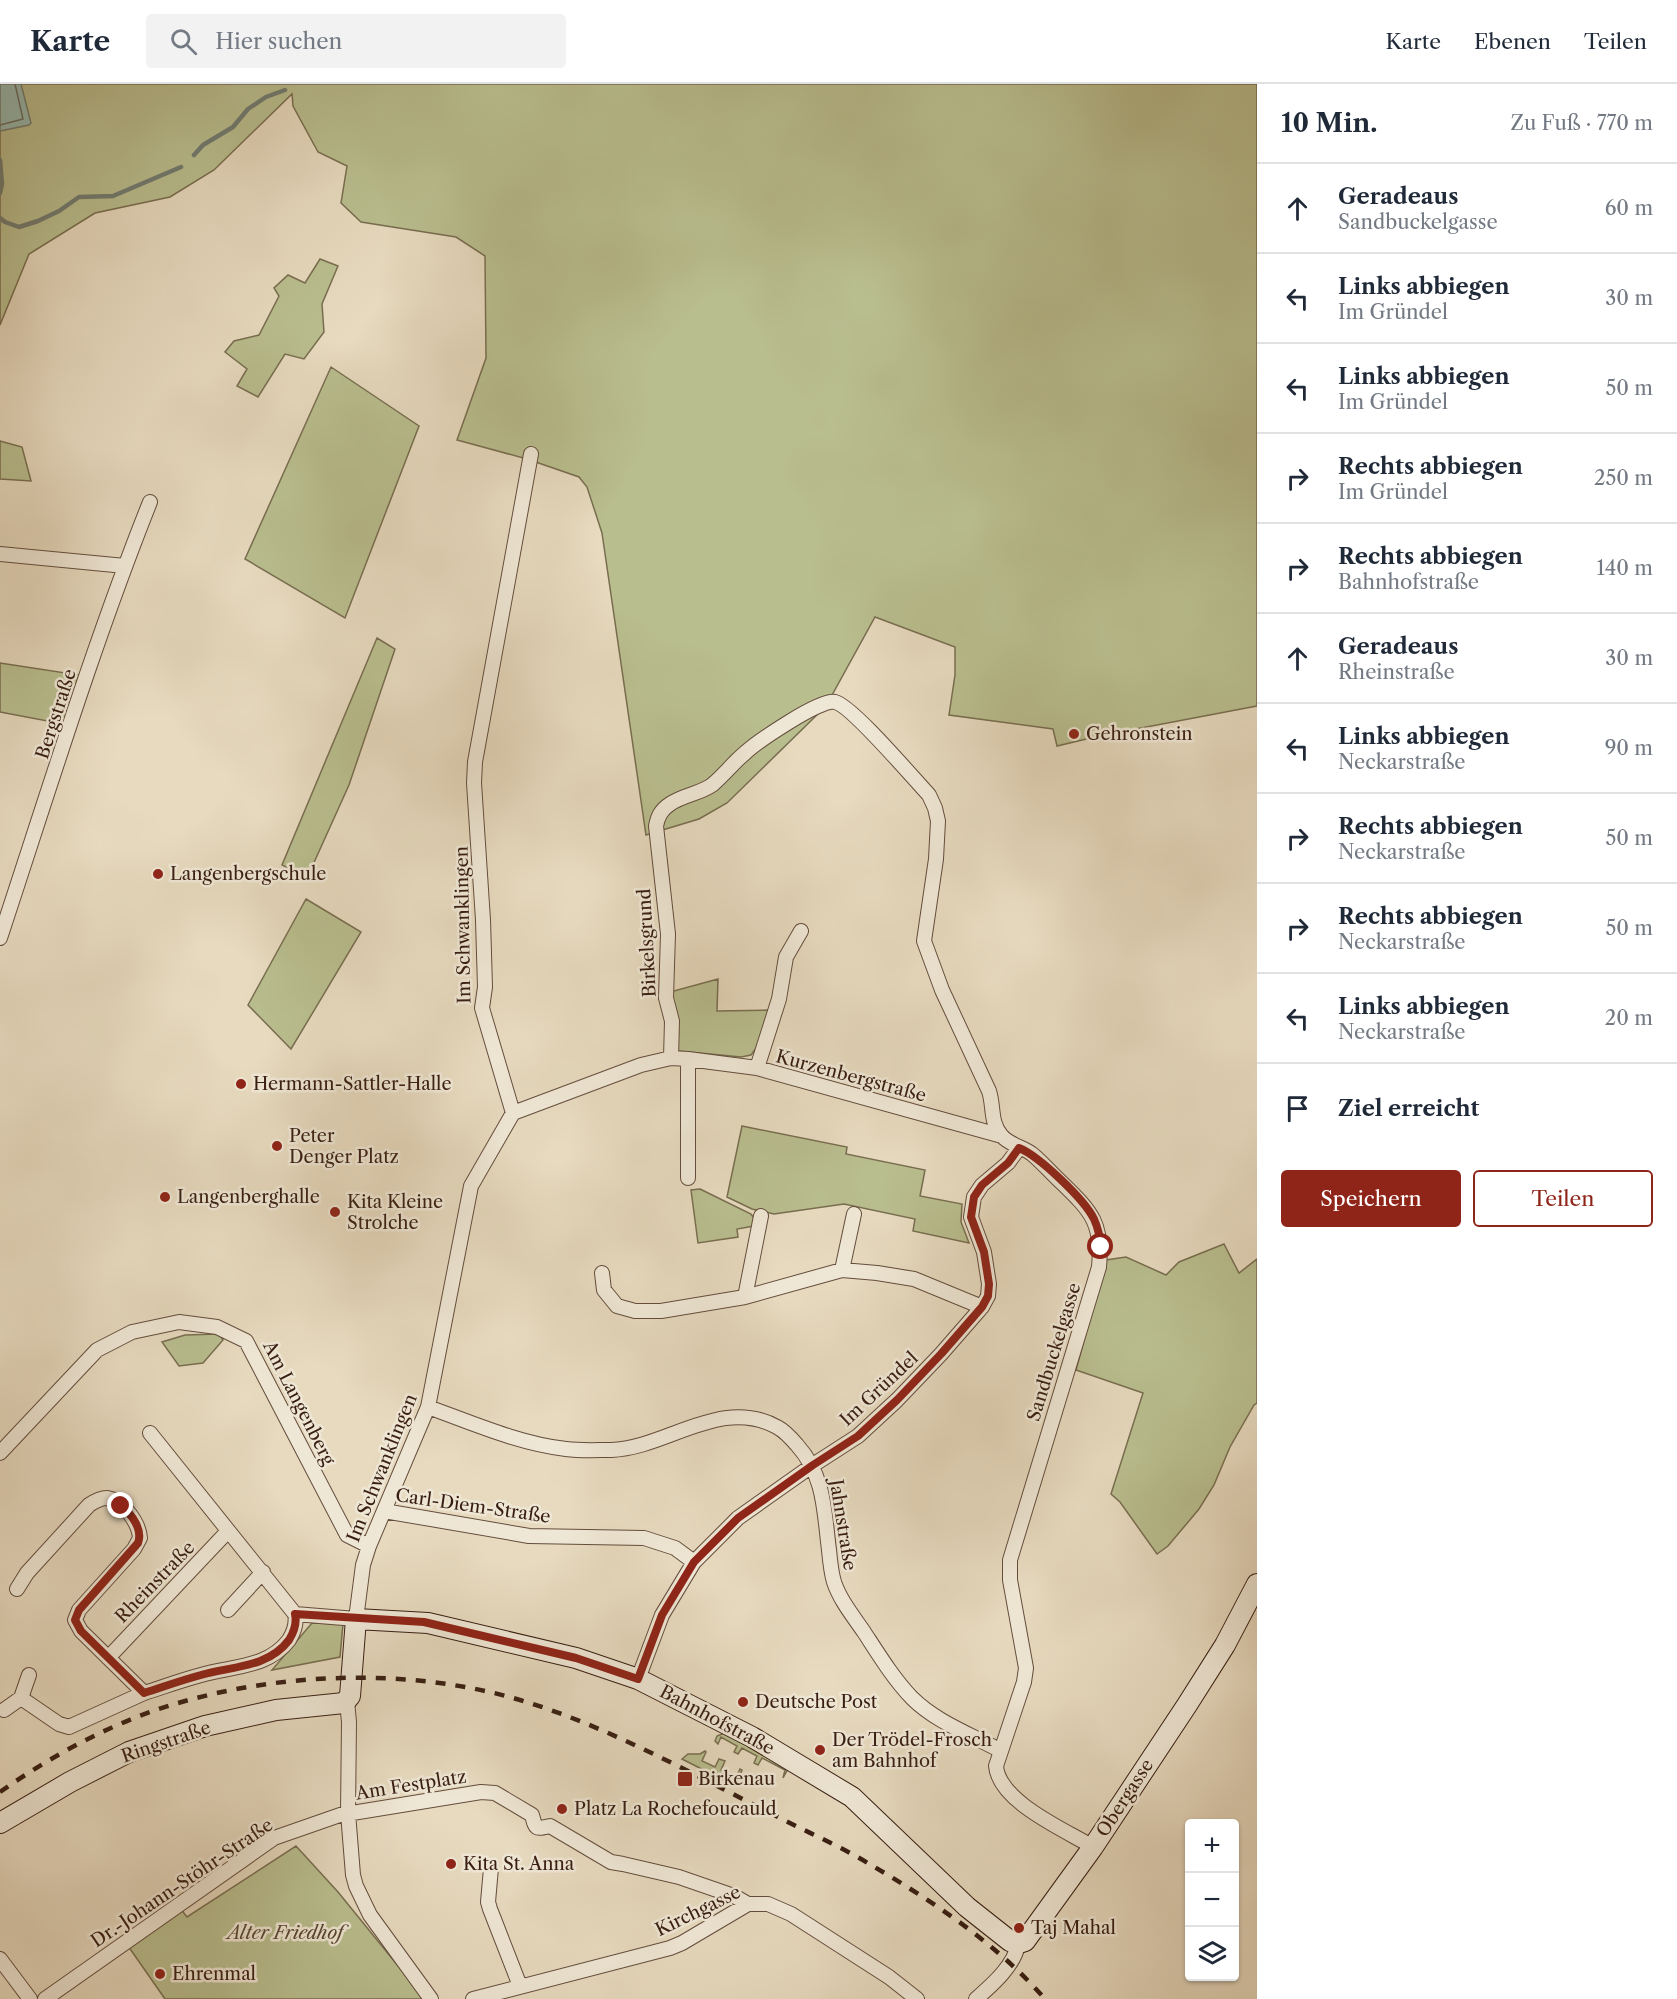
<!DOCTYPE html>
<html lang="de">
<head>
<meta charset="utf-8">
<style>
	:root { --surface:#fff; --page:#f2f2f3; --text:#1f2937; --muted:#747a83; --line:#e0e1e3; --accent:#8f2418 }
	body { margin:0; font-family:"Libre Caslon Text",serif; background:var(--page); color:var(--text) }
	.controls { position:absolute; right:18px; bottom:18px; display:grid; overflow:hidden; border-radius:6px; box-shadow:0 2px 4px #0004 }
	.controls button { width:54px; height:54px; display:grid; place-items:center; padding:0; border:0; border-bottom:2px solid var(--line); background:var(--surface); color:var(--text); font:30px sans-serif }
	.stop { position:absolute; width:18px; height:18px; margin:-14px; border:4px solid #8f2418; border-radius:50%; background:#fff }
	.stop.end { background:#8f2418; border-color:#fff; box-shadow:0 2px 6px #0008 }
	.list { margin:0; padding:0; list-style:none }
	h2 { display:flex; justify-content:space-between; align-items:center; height:78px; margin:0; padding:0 24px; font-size:26px }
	h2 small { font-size:20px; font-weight:400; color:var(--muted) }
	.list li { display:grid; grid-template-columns:39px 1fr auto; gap:18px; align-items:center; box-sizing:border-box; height:90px; padding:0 24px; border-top:2px solid var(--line) }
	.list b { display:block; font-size:22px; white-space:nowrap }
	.list p { margin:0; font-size:20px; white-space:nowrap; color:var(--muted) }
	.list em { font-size:20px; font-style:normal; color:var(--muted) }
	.actions { display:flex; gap:12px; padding:18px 24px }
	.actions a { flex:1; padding:14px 0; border:2px solid var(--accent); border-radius:6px; text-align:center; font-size:21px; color:var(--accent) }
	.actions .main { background:var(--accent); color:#fff }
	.icon { flex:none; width:33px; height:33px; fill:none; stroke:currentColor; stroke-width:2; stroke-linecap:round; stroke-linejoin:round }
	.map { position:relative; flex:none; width:1257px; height:1915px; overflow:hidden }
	header { display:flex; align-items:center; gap:36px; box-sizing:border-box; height:84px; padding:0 30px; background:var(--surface); border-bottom:2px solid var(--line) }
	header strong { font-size:28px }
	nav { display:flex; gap:33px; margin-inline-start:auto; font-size:21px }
	.search { width:420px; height:54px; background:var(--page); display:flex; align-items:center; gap:15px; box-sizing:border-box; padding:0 21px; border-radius:6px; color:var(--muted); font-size:22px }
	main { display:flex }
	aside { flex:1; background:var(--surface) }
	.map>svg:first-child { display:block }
	.green { fill:#b9be8f; stroke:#786e50; stroke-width:1.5 }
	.water { fill:#97bbb2; stroke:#717c72; stroke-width:1.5 }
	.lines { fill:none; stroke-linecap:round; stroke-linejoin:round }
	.shore { stroke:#686c62; stroke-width:1.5 }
	.stream { stroke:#717c72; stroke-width:4.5 }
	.minor-casing { stroke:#644d3d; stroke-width:16 }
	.secondary-casing { stroke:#381e12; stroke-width:22 }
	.minor { stroke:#efe7d5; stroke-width:14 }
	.secondary { stroke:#efe7d5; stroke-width:20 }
	.rail { stroke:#381e12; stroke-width:4.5; stroke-dasharray:10 10; stroke-linecap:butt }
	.route { stroke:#8f2418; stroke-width:8 }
	.poi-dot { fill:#8f2418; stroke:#efe7d5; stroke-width:2 }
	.labels { text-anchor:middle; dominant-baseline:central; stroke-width:5; stroke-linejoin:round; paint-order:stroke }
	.street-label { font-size:18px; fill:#381e12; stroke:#efe7d5 }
	.poi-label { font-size:18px; fill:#381e12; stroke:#efe7d5; text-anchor:start }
	.park-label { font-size:18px; font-style:italic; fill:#584631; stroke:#efe7d5 }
</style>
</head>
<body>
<header>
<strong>Karte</strong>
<div class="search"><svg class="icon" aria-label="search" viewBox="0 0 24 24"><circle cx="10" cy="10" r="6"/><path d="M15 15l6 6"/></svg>Hier suchen</div>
<nav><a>Karte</a><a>Ebenen</a><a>Teilen</a></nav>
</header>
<main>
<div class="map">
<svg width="1257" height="1915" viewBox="0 0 1257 1915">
	<rect width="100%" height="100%" fill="#e7dabf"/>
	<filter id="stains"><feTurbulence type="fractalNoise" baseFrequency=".00333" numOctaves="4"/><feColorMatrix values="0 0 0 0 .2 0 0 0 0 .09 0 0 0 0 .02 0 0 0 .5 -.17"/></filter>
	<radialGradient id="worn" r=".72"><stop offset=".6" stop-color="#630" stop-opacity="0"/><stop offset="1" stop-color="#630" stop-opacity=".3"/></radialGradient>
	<path class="green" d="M0 0H1257V622L1099 652 1057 662 1053 645 949 631 955 591V563L875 533 826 622 727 719 699 735 646 751 602 449 587 403 579 393 527 375 457 356 486 274 485 172 456 153 361 138 341 119 347 82 318 68 293 22 292 10 214 86 170 113 95 129 29 170 0 241Z
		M320 175 338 182 322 220 324 248 304 275 285 270 258 313 237 302 247 285 225 268 234 257 259 251 279 212 274 204 288 191 305 199Z
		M331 283 419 342 345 534 245 475Z
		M0 357 22 363 31 397 0 395Z
		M377 554 395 565 349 701 307 794 282 781Z
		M0 579 79 591 63 640 0 628Z
		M306 815 361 848 291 965 248 921Z
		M718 895 717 927 771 926 757 963 751 971 741 973 678 967 670 908Z
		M742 1042 847 1063 846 1070 925 1086 920 1112 962 1120 961 1138 969 1159 913 1147 915 1135 844 1120 774 1130 752 1125 727 1113Z
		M700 1105 751 1130 756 1137 754 1142 737 1145 738 1153 698 1159 691 1106Z
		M1224 1160 1239 1189 1257 1175V1319L1254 1321 1230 1363 1214 1401 1199 1425 1168 1462 1157 1470 1120 1418 1111 1410 1143 1309 1076 1286 1106 1176 1126 1173 1166 1191 1179 1178Z
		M219 1250 223 1256 203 1279 179 1282 162 1258 185 1251Z
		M312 1539 343 1540 340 1573 272 1586Z
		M724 1649 789 1683 783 1694 785 1686 762 1674 758 1681 754 1679 757 1672 742 1664 738 1670 734 1668 737 1662 721 1653 718 1660 715 1657 717 1652Z
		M705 1667 706 1668 702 1677 715 1683 719 1675 725 1677 721 1686 736 1694 740 1685 742 1686 735 1702 682 1675 688 1670H700Z
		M296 1762 338 1808 425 1915H165L128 1862 180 1824 187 1833Z"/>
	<path class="water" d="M0 0H21L31 39 29 41 0 47Z"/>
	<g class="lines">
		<path class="shore" d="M0 41 23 35 15 0"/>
		<path class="stream" d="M194 71 203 61 233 43 248 25 266 13 285 6
			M0 76 2 100 0 109
			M0 134 5 138 19 143 38 137 59 127 79 113 113 112 181 83"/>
		<defs>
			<path id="minor" d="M0 470 125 482
				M0 854C48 709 93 561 150 418
				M671 974 672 937 666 914 668 850 656 742C658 732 661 726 670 720 683 711 699 710 712 701 724 691 733 679 745 669 757 658 821 614 835 618 851 621 914 695 929 711L935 724 938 737 936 775 924 857 942 906 989 1007C994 1022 990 1038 1001 1051 1009 1061 1023 1063 1032 1070 1043 1079 1052 1090 1062 1099 1092 1128 1103 1140 1099 1183L1010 1476V1496L1026 1584 1024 1598 996 1682C999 1718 1065 1746 1093 1763
				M688 975V1094
				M757 984 779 915 786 873 801 847
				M513 1029 641 981 671 974 688 975 757 984 1002 1052
				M842 1186 854 1130
				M602 1189 604 1206 617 1222 635 1227H661L745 1213 842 1186 877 1189 914 1195 982 1223
				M745 1213 761 1132
				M428 1323C472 1339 520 1360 566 1365 581 1367 597 1366 611 1366 667 1364 721 1312 777 1343 785 1347 791 1354 797 1361 825 1392 824 1427 829 1466 830 1477 831 1488 834 1498 840 1516 853 1532 864 1548 879 1571 893 1594 912 1614 936 1638 972 1651 1001 1667
				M150 1349 295 1530 356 1535 363 1481 369 1462 428 1323 471 1102 513 1029 482 924 485 903 483 836 474 699 475 678 531 370
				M0 1369 97 1266 132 1248 179 1238 217 1243 246 1257 347 1451 369 1462
				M384 1427 529 1452 644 1454 675 1464 694 1478
				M17 1505 27 1489 89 1421C95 1417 100 1414 107 1414 123 1416 139 1439 140 1454L134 1465 79 1526 75 1536 81 1547 144 1609C163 1603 182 1596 201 1591 232 1582 268 1584 289 1556 294 1548 297 1539 295 1530
				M228 1526 263 1488
				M108 1574 228 1447
				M638 1595 662 1531 694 1478 738 1434 813 1381 858 1352 897 1316 941 1270 982 1223 988 1212 989 1200 984 1168 971 1133 974 1113 982 1101 1008 1079 1019 1064
				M21 1614 29 1591
				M347 1617 349 1638 348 1729 353 1791 356 1802 370 1831 431 1915
				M4 1626 21 1614 59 1640 69 1643 144 1609
				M491 1784 488 1818 490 1825 520 1902
				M0 1875 30 1915
				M45 1915 274 1754 340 1731 481 1708 495 1709 532 1731C536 1746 535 1745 550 1742L611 1778 623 1780 679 1793 734 1812 748 1820
				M473 1915 670 1864 682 1859 748 1820H768L791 1830 889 1893 917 1915
				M976 1915C992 1901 1015 1881 1018 1860"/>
			<path id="secondary" d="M0 1739 70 1698 129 1668 205 1642 276 1626 344 1619 350 1612 356 1535 428 1539 576 1574 638 1595 752 1653 852 1713 967 1823 1010 1857 1016 1860 1025 1857 1093 1763 1187 1621 1225 1561 1257 1500"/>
		</defs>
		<use href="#minor" class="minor-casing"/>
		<use href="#secondary" class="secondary-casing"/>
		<use href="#minor" class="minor"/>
		<use href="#secondary" class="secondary"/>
		<path class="rail" d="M0 1708C47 1675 99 1646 153 1627 266 1588 406 1582 520 1616 610 1643 694 1691 778 1733 809 1749 842 1763 871 1781 934 1818 997 1860 1045 1915"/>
	</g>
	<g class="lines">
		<path class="route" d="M121 1422C132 1430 143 1446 138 1459L79 1526 75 1536 81 1547 144 1609C163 1603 182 1596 201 1591 232 1582 268 1584 289 1556 294 1548 297 1539 295 1530L424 1538 576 1574 638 1595 662 1531 694 1478 738 1434 813 1381 858 1352 897 1316 941 1270 982 1223 988 1212 989 1200 984 1168 971 1133 974 1113 982 1101 1008 1079 1019 1064C1039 1072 1084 1115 1094 1135 1098 1144 1100 1153 1101 1163"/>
	</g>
	<g class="poi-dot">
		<circle cx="1074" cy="650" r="6"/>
		<circle cx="158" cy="790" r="6"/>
		<circle cx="241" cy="1000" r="6"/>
		<circle cx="277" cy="1062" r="6"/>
		<circle cx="165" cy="1113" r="6"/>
		<circle cx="335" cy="1128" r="6"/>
		<circle cx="743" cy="1618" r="6"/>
		<circle cx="820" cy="1666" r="6"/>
		<rect x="677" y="1687" width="16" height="16" rx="3"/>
		<circle cx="562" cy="1725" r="6"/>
		<circle cx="451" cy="1780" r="6"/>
		<circle cx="1019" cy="1844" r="6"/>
		<circle cx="160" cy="1890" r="6"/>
	</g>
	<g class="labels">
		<g class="street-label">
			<text transform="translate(56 630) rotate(-72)">Bergstraße</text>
			<text transform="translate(463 841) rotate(-91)">Im Schwanklingen</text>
			<text transform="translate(647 859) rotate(-93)">Birkelsgrund</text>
			<text transform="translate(851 992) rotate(15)">Kurzenbergstraße</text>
			<text transform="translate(1054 1268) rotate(-73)">Sandbuckelgasse</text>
			<text transform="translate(879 1305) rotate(-43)">Im Gründel</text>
			<text transform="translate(299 1319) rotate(63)">Am Langenberg</text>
			<text transform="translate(382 1384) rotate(-68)">Im Schwanklingen</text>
			<text transform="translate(473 1422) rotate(8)">Carl-Diem-Straße</text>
			<text transform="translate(843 1441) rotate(81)">Jahnstraße</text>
			<text transform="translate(155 1498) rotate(-46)">Rheinstraße</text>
			<text transform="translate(717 1636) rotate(28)">Bahnhofstraße</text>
			<text transform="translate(166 1658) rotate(-19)">Ringstraße</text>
			<text transform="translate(411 1701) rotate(-9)">Am Festplatz</text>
			<text transform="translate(1125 1714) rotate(-57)">Obergasse</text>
			<text transform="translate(182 1799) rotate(-34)">Dr.-Johann-Stöhr-Straße</text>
			<text transform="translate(698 1827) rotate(-26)">Kirchgasse</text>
		</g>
		<g class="poi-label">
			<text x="1086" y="650">Gehronstein</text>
			<text x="170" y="790">Langenbergschule</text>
			<text x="253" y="1000">Hermann-Sattler-Halle</text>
			<text x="289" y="1052">Peter<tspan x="289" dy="21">Denger Platz</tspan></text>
			<text x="177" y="1113">Langenberghalle</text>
			<text x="347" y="1118">Kita Kleine<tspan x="347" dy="21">Strolche</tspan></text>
			<text x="755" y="1618">Deutsche Post</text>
			<text x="832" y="1656">Der Trödel-Frosch<tspan x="832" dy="21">am Bahnhof</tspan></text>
			<text x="698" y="1695">Birkenau</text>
			<text x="574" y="1725">Platz La Rochefoucauld</text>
			<text x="463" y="1780">Kita St. Anna</text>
			<text x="1031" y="1844">Taj Mahal</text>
			<text x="172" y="1890">Ehrenmal</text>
		</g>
		<g class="park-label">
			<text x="285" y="1849">Alter Friedhof</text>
		</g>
	</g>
	<rect width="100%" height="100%" filter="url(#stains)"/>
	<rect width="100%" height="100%" fill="url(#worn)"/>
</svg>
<div class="controls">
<button>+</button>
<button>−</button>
<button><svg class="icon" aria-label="layers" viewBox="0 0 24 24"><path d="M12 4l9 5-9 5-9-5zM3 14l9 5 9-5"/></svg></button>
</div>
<div class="stop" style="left:1101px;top:1163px"></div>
<div class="stop end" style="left:121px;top:1422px"></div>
</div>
<aside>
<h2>10 Min.<small>Zu Fuß · 770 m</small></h2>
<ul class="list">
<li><svg class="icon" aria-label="ahead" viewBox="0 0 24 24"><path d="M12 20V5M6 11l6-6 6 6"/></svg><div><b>Geradeaus</b><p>Sandbuckelgasse</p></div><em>60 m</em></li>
<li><svg class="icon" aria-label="left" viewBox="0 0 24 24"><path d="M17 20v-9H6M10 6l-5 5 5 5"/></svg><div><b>Links abbiegen</b><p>Im Gründel</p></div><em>30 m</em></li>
<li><svg class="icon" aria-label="left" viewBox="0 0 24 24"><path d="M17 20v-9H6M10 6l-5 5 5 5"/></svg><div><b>Links abbiegen</b><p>Im Gründel</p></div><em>50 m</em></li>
<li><svg class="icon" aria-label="right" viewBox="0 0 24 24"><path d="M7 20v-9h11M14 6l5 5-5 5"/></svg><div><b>Rechts abbiegen</b><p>Im Gründel</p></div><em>250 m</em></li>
<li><svg class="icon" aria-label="right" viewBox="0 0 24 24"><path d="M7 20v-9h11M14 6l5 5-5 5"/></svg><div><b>Rechts abbiegen</b><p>Bahnhofstraße</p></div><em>140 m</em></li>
<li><svg class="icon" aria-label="ahead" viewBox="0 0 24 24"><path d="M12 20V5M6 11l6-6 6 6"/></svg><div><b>Geradeaus</b><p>Rheinstraße</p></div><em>30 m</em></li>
<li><svg class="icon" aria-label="left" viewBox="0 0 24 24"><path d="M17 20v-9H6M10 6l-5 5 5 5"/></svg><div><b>Links abbiegen</b><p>Neckarstraße</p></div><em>90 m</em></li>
<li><svg class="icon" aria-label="right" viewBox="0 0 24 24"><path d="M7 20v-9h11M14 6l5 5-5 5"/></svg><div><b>Rechts abbiegen</b><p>Neckarstraße</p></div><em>50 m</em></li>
<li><svg class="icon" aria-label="right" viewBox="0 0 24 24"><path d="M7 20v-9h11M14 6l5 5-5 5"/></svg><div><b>Rechts abbiegen</b><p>Neckarstraße</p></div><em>50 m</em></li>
<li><svg class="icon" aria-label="left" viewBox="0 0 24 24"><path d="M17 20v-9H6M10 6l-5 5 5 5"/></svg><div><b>Links abbiegen</b><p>Neckarstraße</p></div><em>20 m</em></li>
<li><svg class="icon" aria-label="arrive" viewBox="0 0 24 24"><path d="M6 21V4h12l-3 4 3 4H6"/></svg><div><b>Ziel erreicht</b></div></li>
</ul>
<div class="actions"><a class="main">Speichern</a><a>Teilen</a></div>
</aside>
</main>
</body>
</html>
